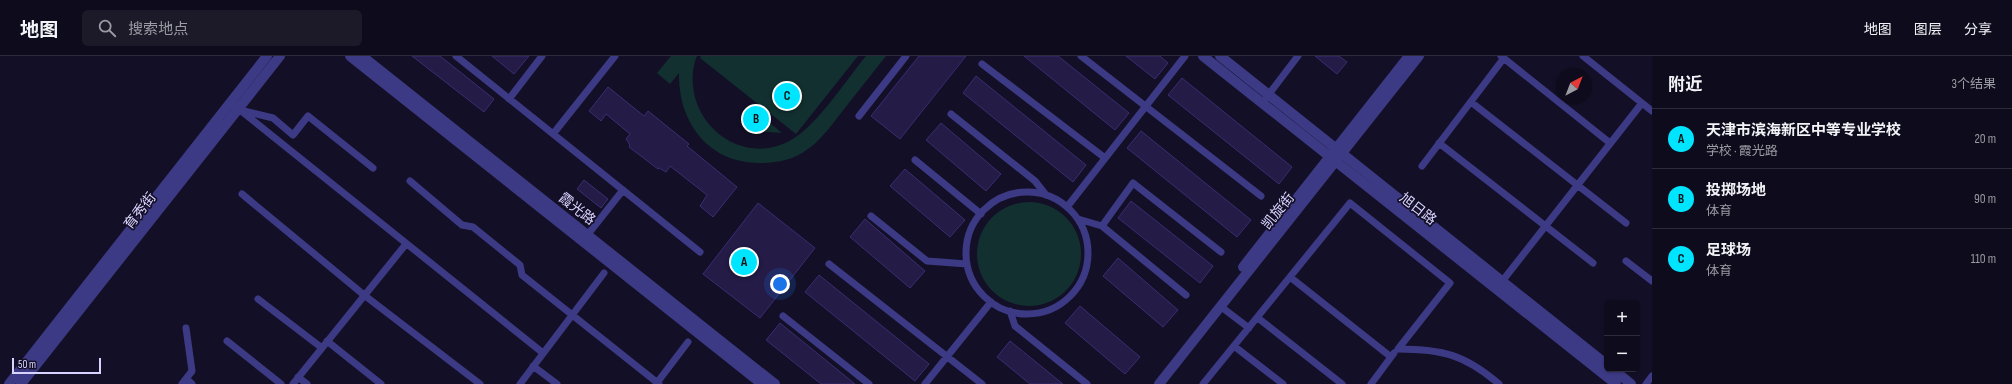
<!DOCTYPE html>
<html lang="zh">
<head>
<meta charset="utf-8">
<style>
	:root { --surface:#0e0b1c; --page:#1c1929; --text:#f1f3f6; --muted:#9b9ba3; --line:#2e2b3b; --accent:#00e5ff }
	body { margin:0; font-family:"Sofia Sans Condensed","Noto Sans SC",sans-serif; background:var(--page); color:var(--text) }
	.controls { position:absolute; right:12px; bottom:12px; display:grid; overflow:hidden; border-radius:6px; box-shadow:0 1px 3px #0004 }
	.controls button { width:36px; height:36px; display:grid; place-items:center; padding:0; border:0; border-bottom:1px solid var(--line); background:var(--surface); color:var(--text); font:20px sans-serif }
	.compass { position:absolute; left:1556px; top:12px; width:36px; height:36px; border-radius:50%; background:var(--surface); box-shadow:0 1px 3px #0004; rotate:42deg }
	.scale { position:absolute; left:12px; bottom:10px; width:89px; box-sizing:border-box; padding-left:4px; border:2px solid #d9d4ff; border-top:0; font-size:11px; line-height:14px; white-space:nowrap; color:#d9d4ff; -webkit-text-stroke:3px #130f26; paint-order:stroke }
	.you { position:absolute; left:780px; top:228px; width:14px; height:14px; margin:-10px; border:3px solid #fff; border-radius:50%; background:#1a73e8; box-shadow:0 0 0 6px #1a73e833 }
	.badge { display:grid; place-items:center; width:26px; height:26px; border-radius:50%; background:var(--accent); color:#111; font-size:13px; font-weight:700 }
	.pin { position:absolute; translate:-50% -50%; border:2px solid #fff; box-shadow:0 1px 4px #0006 }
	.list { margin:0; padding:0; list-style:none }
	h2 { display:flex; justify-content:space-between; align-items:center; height:52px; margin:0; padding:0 16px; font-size:17px }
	h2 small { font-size:13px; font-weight:400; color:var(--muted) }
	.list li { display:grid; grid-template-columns:26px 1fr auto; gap:12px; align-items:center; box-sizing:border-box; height:60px; padding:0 16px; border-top:1px solid var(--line) }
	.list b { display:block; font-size:15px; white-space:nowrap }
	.list p { margin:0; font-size:13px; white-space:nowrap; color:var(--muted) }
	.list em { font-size:13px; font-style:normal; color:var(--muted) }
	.icon { flex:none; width:22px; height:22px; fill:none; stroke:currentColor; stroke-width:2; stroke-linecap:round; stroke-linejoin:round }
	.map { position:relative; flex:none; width:1652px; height:328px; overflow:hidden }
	header { display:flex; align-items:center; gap:24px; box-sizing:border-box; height:56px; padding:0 20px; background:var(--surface); border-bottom:1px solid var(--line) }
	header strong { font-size:19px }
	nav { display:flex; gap:22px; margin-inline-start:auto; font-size:14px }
	.search { width:280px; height:36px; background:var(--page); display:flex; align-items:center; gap:10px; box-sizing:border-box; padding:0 14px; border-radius:6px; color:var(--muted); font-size:15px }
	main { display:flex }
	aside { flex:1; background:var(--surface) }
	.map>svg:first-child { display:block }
	.green { fill:#12302f }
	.building { fill:#241b47; stroke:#3b2d73 }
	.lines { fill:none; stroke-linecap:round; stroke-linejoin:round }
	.service { stroke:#3d3a85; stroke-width:7 }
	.minor { stroke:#3d3a85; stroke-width:10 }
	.tertiary { stroke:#3d3a85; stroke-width:10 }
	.labels { text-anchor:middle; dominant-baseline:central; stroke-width:3.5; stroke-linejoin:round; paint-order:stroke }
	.street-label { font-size:14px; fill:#d9d4ff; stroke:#130f26 }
</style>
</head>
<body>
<header>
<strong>地图</strong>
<div class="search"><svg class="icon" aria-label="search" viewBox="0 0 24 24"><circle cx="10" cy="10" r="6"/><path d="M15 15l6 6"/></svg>搜索地点</div>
<nav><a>地图</a><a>图层</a><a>分享</a></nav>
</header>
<main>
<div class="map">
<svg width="1652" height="328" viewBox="0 0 1652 328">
	<rect width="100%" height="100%" fill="#130f26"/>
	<path class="green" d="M671 0H697C693 9 692 20 693 30 697 73 741 105 783 88 813 77 845 25 866 0H886C871 19 856 38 841 57 831 70 821 84 808 93 794 104 777 107 759 107 708 107 678 66 679 17L670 28 657 17Z
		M701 0H858L796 78 700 2Z
		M752 52 782 77 744 74 746 65Z
		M977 198a52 52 0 1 1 104 0a52 52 0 1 1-104 0Z"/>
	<path class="building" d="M412 0H440L494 43 484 56Z
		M492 0H529L514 18Z
		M919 0H966L900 83 871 60Z
		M1024 0H1058L1129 57 1115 74Z
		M1126 0H1160L1168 7 1155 23Z
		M1315 0H1339L1347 6 1337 18Z
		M976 20 1086 109 1073 126 963 37Z
		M1182 22 1292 111 1279 128 1168 39Z
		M608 31 644 60 648 55 689 88 687 90 737 131 713 161 700 150 707 139 670 110 666 116 659 112 658 113 629 91 630 89 626 83 630 78 606 58 601 65 589 55Z
		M941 67 1001 118 986 135 926 84Z
		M1141 75 1251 164 1237 181 1127 92Z
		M905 113 965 164 950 181 890 130Z
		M584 124 608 143 601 152 577 133Z
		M1131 145 1213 210 1200 227 1118 162Z
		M758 147 815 192 760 262 703 218Z
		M865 163 925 215 910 232 850 181Z
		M1118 202 1178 254 1163 271 1103 220Z
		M819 219 929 308 915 325 805 236Z
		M1080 250 1140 301 1125 318 1065 267Z
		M780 267 855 328H821L766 284Z
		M1010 285 1063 328H1030L997 301Z"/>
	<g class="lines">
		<path class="service" d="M456 0 700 196
			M1081 0 1261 140
			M1501 0 1610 87
			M1583 0 1652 55
			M982 8 1105 102
			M1266 42 1298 0
			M509 43 542 0
			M1471 46 1626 167
			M235 50 543 297
			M240 54 273 62 293 79 308 60 373 112
			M951 58 1035 125 1046 139
			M859 60 906 0
			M553 78 615 0
			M1439 87 1593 207
			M915 104 981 158
			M1422 110 1504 2
			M410 125 462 169 473 171 520 209 522 219 659 328
			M966 197a61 61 0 1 1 122 0a61 61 0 1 1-122 0Z
			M242 138 364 239 480 328
			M1067 151 1185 0
			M871 160 927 205 967 208
			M1078 163 1102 170 1186 239
			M1102 170 1133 127 1221 196
			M585 182 623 134
			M1626 205 1652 225
			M829 208 982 328
			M1290 221 1391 301
			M1500 228 1642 47
			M258 243 322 292
			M1220 250 1249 272
			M1010 255 1015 270 1087 328
			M783 260 869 328
			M1258 262 1342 328
			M227 285 281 328
			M327 285 381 328
			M1234 290 1283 328
			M533 310 557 328
			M298 321 307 328
			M190 326 192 328
			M182 328 192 315 186 272
			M293 328 406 188
			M520 328 604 217
			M656 328 688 286
			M925 328 991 246
			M1203 328 1350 147 1450 227 1398 293C1443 293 1465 299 1499 328
			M1371 328 1394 297
			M1646 328 1652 320"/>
		<path class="minor" d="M1203 0 1616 328
			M1220 0 1607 309
			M1613 313 1631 328"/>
		<path class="tertiary" d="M350 0 762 328
			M362 0 775 328
			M1243 211 1409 0
			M9 328 267 0
			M21 328 280 0
			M1159 328 1419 0"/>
	</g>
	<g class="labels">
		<g class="street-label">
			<text transform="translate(577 153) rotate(38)">霞光路</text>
			<text transform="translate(1418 153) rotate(38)">旭日路</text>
			<text transform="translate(140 155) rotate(-52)">育秀街</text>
			<text transform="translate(1278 155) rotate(-51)">凯旋街</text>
		</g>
	</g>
</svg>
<div class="controls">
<button>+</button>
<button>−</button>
</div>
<svg class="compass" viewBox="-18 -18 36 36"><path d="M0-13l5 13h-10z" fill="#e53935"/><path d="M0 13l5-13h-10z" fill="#9b9ba3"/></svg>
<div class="scale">50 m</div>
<div class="you"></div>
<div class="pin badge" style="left:744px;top:206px">A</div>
<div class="pin badge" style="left:756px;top:63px">B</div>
<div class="pin badge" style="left:787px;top:40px">C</div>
</div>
<aside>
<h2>附近<small>3个结果</small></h2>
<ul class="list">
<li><span class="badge">A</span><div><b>天津市滨海新区中等专业学校</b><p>学校 · 霞光路</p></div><em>20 m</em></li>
<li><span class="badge">B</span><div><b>投掷场地</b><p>体育</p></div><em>90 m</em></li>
<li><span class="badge">C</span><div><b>足球场</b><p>体育</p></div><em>110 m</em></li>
</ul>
</aside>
</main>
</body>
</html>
